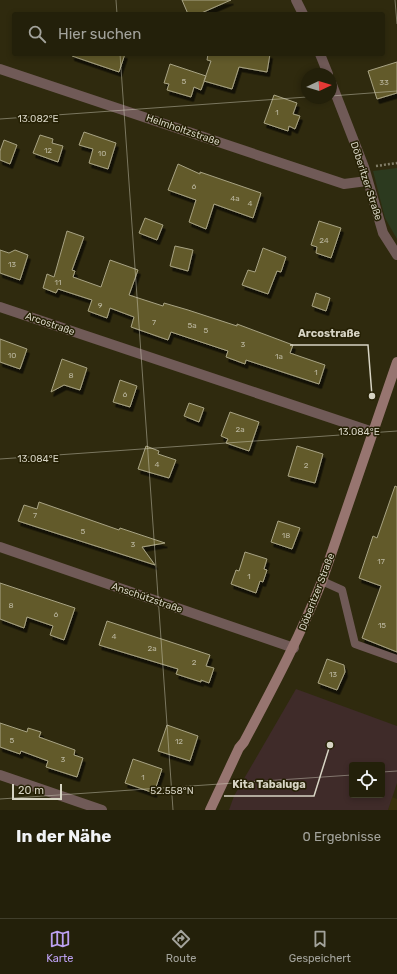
<!DOCTYPE html>
<html lang="de">
<head>
<meta charset="utf-8">
<style>
	:root { --surface:#23200a; --page:#2b2813; --text:#f1f3f6; --muted:#a3a39c; --line:#403e2b; --accent:#bca0f2 }
	body { margin:0; font-family:Rubik,sans-serif; background:var(--page); color:var(--text) }
	.controls { position:absolute; right:12px; bottom:12px; display:grid; overflow:hidden; border-radius:4px; box-shadow:0 2px 6px #0003 }
	.controls button { width:36px; height:36px; display:grid; place-items:center; padding:0; border:0; border-bottom:1px solid var(--line); background:var(--surface); color:var(--text); font:20px sans-serif }
	.compass { position:absolute; left:301px; top:68px; width:36px; height:36px; border-radius:50%; background:var(--surface); box-shadow:0 2px 6px #0003; rotate:86deg }
	.scale { position:absolute; left:12px; bottom:10px; width:50px; box-sizing:border-box; padding-left:4px; border:2px solid #d7d4c4; border-top:0; font-size:11px; line-height:14px; white-space:nowrap; color:#d7d4c4; -webkit-text-stroke:3px #252004; paint-order:stroke }
	.list { margin:0; padding:0; list-style:none }
	h2 { display:flex; justify-content:space-between; align-items:center; height:52px; margin:0; padding:0 16px; font-size:17px }
	h2 small { font-size:13px; font-weight:400; color:var(--muted) }
	.icon { flex:none; width:22px; height:22px; fill:none; stroke:currentColor; stroke-width:2; stroke-linecap:round; stroke-linejoin:round }
	.map { position:relative; flex:none; width:397px; height:810px; overflow:hidden }
	.search { position:absolute; background:var(--surface); box-shadow:0 2px 6px #0003; left:12px; right:12px; top:12px; height:44px; display:flex; align-items:center; gap:10px; box-sizing:border-box; padding:0 14px; border-radius:4px; color:var(--muted); font-size:15px }
	.sheet { height:108px; background:var(--surface) }
	nav { display:flex; justify-content:space-around; align-items:center; box-sizing:border-box; height:56px; border-top:1px solid var(--line); background:var(--surface); font-size:11px; color:var(--muted) }
	nav a { display:grid; justify-items:center; gap:2px }
	nav .on { color:var(--accent) }
	.map>svg:first-child { display:block }
	.built { fill:#38310c }
	.education { fill:#3f2b29; fill-rule:evenodd }
	.green { fill:#2c3a1f }
	.building { fill:#625a2c; stroke:#a8a383; filter:url(#shadow) }
	.lines { fill:none; stroke-linecap:round; stroke-linejoin:round }
	.path { stroke:#827e68; stroke-width:2.5; stroke-dasharray:2 2; stroke-linecap:butt }
	.lane { stroke:#705a57; stroke-width:8 }
	.street { stroke:#705a57; stroke-width:10 }
	.secondary { stroke:#977570; stroke-width:10 }
	.ticks { fill:none; stroke:#d7d4c4; stroke-width:1; stroke-opacity:0.45 }
	.labels { text-anchor:middle; dominant-baseline:central; stroke-width:3; stroke-linejoin:round; paint-order:stroke }
	.number-label { font-size:8px; fill:#bab69e }
	.street-label { font-size:10px; fill:#d7d4c4; stroke:#252004 }
	.ticks-label { font-size:10px; text-anchor:middle; fill:#d7d4c4; stroke:#252004; stroke-width:3; stroke-linejoin:round; paint-order:stroke }
	.leader { fill:none; stroke:#d7d4c4; stroke-width:1.5 }
	.callout-dot { fill:#d7d4c4; stroke:#252004; stroke-width:1.5 }
	.callout-label { font-size:11px; text-anchor:middle; font-weight:bold; fill:#d7d4c4; stroke:#252004; stroke-width:3; stroke-linejoin:round; paint-order:stroke }
</style>
</head>
<body>
<div class="map">
<svg width="397" height="810" viewBox="0 0 397 810">
	<defs>
		<filter id="shadow"><feDropShadow dx="2.5" dy="4.5" stdDeviation="0" flood-color="#0009"/></filter>
	</defs>
	<rect width="100%" height="100%" fill="#2f2a0e"/>
	<path class="built" d="M392 797 397 799V810H388Z"/>
	<path class="education" d="M296 689 397 726V783L388 810H229L234 796ZM352 765H382V795H352Z"/>
	<path class="green" d="M397 168V239L385 218 373 171Z"/>
	<path class="building" d="M182 0H231L199 14H188Z
		M72 54H125L119 72 72 56Z
		M208 54H270L267 72 239 67 232 89 204 81 211 61 207 60Z
		M397 62V93L377 99 368 71Z
		M170 64 206 76 201 90 194 87 191 97 167 90 169 84 164 83Z
		M274 95 297 103 293 114 300 116 295 129 289 126 288 131 264 123Z
		M84 132 116 143 108 169 89 163 93 149 79 145Z
		M40 135 53 139 52 143 63 146 58 162 33 153Z
		M4 140 17 145 10 164 0 160V151Z
		M178 164 200 174V172L261 193 253 218 214 204 206 229 189 222 196 200 168 190Z
		M145 218 163 225 157 240 139 233Z
		M319 221 341 228 331 258 316 253 317 247 311 245Z
		M67 231 84 237 72 270 75 271 73 277 101 287 110 260 138 270 129 295 163 306 164 303 188 310 237 326V324L293 345 290 353 325 365 319 384 246 360 245 364 226 357 228 351 171 332 168 340 131 327 134 317 110 308 107 318 88 311 92 300 58 289 56 293 43 288 47 274 54 277Z
		M175 246 193 250 188 271 170 266Z
		M263 248 286 257 281 272 277 271 268 294 242 285 248 270 255 272Z
		M0 250 9 253 15 250 28 255 20 280 0 273Z
		M316 293 330 298 326 311 312 306Z
		M0 339 27 349 20 369 0 362Z
		M62 359 87 368 80 390 64 385 51 392Z
		M120 380 137 386 130 407 113 402Z
		M189 403 204 408 199 422 184 416Z
		M230 412 259 422 249 451 226 443 228 439 221 436Z
		M146 446 159 451 158 454 176 460 169 478 138 469Z
		M297 446 323 454 315 483 288 476Z
		M395 486 397 487V652L362 638 381 586 359 578 373 536 377 538Z
		M39 502 119 530 120 528 165 543 142 547 155 565 18 521 24 505 37 509Z
		M278 521 300 528 292 549 271 542Z
		M245 552 267 559 264 569 267 570 263 582 260 581 256 593 231 584 236 570 239 571Z
		M0 583 75 608 64 640 50 635 53 626 27 617 24 628 0 619Z
		M107 621 210 655 206 666 214 668 209 683 201 680V682L176 674 178 669 99 645Z
		M327 659 344 665 345 672 337 690 318 683Z
		M0 723 27 732 28 728 41 732 39 737 75 750 74 755 83 758 77 777 46 767 48 761 21 751 20 754 0 747Z
		M167 725 198 736 190 761 158 751Z
		M133 759 162 769 154 793 125 783Z"/>
	<g class="lines">
		<path class="path" d="M376 166 397 163"/>
		<path class="lane" d="M322 581 342 590 355 644 397 659"/>
		<path class="street" d="M296 0 303 14
			M320 54 328 74
			M0 69 344 184 367 181
			M331 82 364 167 383 233 397 255
			M0 307 373 432
			M0 547 294 648
			M0 775 102 810"/>
		<path class="secondary" d="M210 810 239 748 244 742C272 689 300 637 322 581L397 362"/>
	</g>
	<path class="ticks" d="M116 0 117 14M395 0 397 24M120 54 173 810M331 96 397 91M0 119 307 97M0 459 397 431M382 772 397 771M0 799 352 775"/>
	<g class="labels">
		<g class="number-label">
			<text x="184" y="81">5</text>
			<text x="384" y="82">33</text>
			<text x="277" y="112">1</text>
			<text x="48" y="150">12</text>
			<text x="102" y="153">10</text>
			<text x="194" y="186">6</text>
			<text x="235" y="198">4a</text>
			<text x="250" y="203">4</text>
			<text x="324" y="240">24</text>
			<text x="12" y="264">13</text>
			<text x="58" y="282">11</text>
			<text x="100" y="305">9</text>
			<text x="154" y="322">7</text>
			<text x="192" y="325">5a</text>
			<text x="206" y="330">5</text>
			<text x="243" y="344">3</text>
			<text x="12" y="355">10</text>
			<text x="279" y="356">1a</text>
			<text x="316" y="372">1</text>
			<text x="71" y="375">8</text>
			<text x="125" y="394">6</text>
			<text x="240" y="429">2a</text>
			<text x="157" y="464">4</text>
			<text x="306" y="465">2</text>
			<text x="35" y="515">7</text>
			<text x="83" y="531">5</text>
			<text x="286" y="535">18</text>
			<text x="133" y="544">3</text>
			<text x="381" y="561">17</text>
			<text x="249" y="576">1</text>
			<text x="11" y="605">8</text>
			<text x="56" y="614">6</text>
			<text x="382" y="625">15</text>
			<text x="114" y="636">4</text>
			<text x="152" y="648">2a</text>
			<text x="194" y="662">2</text>
			<text x="333" y="674">13</text>
			<text x="12" y="740">5</text>
			<text x="179" y="741">12</text>
			<text x="63" y="759">3</text>
			<text x="143" y="777">1</text>
		</g>
		<g class="street-label">
			<text transform="translate(183 130) rotate(19)">Helmholtzstraße</text>
			<text transform="translate(366 181) rotate(72)">Döberitzer Straße</text>
			<text transform="translate(50 324) rotate(19)">Arcostraße</text>
			<text transform="translate(317 592) rotate(-69)">Döberitzer Straße</text>
			<text transform="translate(147 598) rotate(19)">Anschützstraße</text>
		</g>
	</g>
	<g class="ticks-label">
		<text x="38" y="122">13.082°E</text>
		<text x="359" y="435">13.084°E</text>
		<text x="38" y="462">13.084°E</text>
		<text x="172" y="794">52.558°N</text>
	</g>
	<path class="leader" d="M372 396L368 345H290M330 745L314 796H224"/>
	<g class="callout-dot">
		<circle cx="372" cy="396" r="4"/>
		<circle cx="330" cy="745" r="4"/>
	</g>
	<g class="callout-label">
		<text x="329" y="337">Arcostraße</text>
		<text x="269" y="788">Kita Tabaluga</text>
	</g>
</svg>
<div class="controls">
<button><svg class="icon" aria-label="locate" viewBox="0 0 24 24"><circle cx="12" cy="12" r="6"/><path d="M12 2v4M12 18v4M2 12h4M18 12h4"/></svg></button>
</div>
<svg class="compass" viewBox="-18 -18 36 36"><path d="M0-13l5 13h-10z" fill="#e53935"/><path d="M0 13l5-13h-10z" fill="#a3a39c"/></svg>
<div class="scale">20 m</div>
<div class="search"><svg class="icon" aria-label="search" viewBox="0 0 24 24"><circle cx="10" cy="10" r="6"/><path d="M15 15l6 6"/></svg>Hier suchen</div>
</div>
<section class="sheet">
<h2>In der Nähe<small>0 Ergebnisse</small></h2>
<ul class="list">
</ul>
</section>
<nav>
<a class="on"><svg class="icon" aria-label="map" viewBox="0 0 24 24"><path d="M3 6l6-2 6 2 6-2v14l-6 2-6-2-6 2zM9 4v14M15 6v14"/></svg>Karte</a>
<a><svg class="icon" aria-label="directions" viewBox="0 0 24 24"><path d="M12 3l9 9-9 9-9-9zM9 14v-3h6M13 9l2 2-2 2"/></svg>Route</a>
<a><svg class="icon" aria-label="saved" viewBox="0 0 24 24"><path d="M7 4h10v16l-5-4-5 4z"/></svg>Gespeichert</a>
</nav>
</body>
</html>
